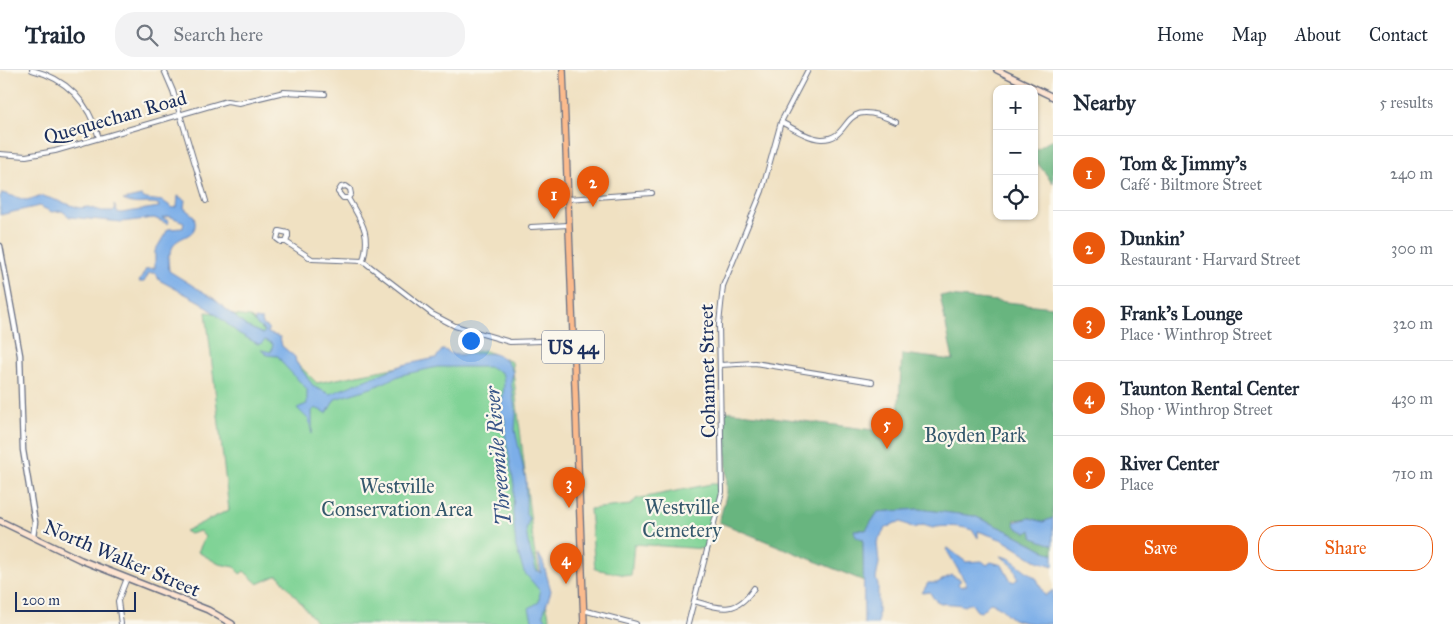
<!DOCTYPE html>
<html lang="en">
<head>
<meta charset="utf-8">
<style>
	:root { --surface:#fff; --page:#f2f2f3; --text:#1f2937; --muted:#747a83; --line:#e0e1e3; --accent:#ea580c }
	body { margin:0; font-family:"IM FELL Great Primer",serif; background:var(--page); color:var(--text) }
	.controls { position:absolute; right:15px; top:15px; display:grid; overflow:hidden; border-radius:10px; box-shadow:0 1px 4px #0004 }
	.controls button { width:45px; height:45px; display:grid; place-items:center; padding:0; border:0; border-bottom:1px solid var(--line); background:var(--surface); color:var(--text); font:25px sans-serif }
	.scale { position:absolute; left:15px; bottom:12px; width:121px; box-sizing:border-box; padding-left:5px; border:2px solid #1b2f5e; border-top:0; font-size:14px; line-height:18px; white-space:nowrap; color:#1b2f5e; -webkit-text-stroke:4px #fbf7ec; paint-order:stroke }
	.you { position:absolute; left:470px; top:270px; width:18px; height:18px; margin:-12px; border:4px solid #fff; border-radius:50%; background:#1a73e8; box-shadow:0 0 0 8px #1a73e833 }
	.badge { display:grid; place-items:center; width:32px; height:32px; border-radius:50%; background:var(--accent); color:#fff; font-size:16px; font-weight:700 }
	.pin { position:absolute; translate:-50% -41px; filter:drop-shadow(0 1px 2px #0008) }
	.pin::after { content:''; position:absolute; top:26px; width:18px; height:15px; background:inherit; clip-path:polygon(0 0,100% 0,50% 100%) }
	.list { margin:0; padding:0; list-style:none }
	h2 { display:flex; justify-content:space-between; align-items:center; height:65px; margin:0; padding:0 20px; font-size:21px }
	h2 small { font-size:16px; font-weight:400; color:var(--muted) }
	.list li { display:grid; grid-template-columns:32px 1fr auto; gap:15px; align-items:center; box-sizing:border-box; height:75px; padding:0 20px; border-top:1px solid var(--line) }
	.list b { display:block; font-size:19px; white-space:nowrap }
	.list p { margin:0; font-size:16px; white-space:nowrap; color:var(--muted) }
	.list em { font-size:16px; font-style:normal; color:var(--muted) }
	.actions { display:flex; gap:10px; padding:15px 20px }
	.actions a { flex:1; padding:11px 0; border:1px solid var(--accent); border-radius:20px; text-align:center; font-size:18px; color:var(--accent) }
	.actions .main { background:var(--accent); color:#fff }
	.icon { flex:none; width:28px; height:28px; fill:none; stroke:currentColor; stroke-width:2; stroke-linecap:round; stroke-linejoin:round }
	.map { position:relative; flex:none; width:1053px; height:554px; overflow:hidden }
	header { display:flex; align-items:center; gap:30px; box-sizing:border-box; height:70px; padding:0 25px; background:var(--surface); border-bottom:1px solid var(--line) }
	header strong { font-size:24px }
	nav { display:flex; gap:28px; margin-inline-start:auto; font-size:18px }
	.search { width:350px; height:45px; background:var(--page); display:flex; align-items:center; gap:12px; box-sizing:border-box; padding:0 18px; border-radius:20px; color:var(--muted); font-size:19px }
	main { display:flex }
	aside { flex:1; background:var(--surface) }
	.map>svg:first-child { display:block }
	.green { fill:#80d396; stroke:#4e817a }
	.forest { fill:#68b57f; stroke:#42726e }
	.water { fill:#7caee8; stroke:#4c6ea3 }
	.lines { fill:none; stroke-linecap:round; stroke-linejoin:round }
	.minor-casing { stroke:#666d81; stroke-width:6 }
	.tertiary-casing { stroke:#666d81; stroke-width:7 }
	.secondary-casing { stroke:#666d81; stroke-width:8 }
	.trunk-casing { stroke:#666d81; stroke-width:8 }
	.minor { stroke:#fff; stroke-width:4 }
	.tertiary { stroke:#fff; stroke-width:4.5 }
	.secondary { stroke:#fde4d1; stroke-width:5 }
	.trunk { stroke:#fbbb8d; stroke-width:5.5 }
	.labels { text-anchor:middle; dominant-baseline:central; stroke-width:4.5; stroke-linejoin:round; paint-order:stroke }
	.shield { fill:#fbf7ec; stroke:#5e6b89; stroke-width:1 }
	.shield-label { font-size:19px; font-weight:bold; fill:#1b2f5e }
	.street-label { font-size:20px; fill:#1b2f5e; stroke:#fbf7ec }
	.park-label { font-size:20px; fill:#34586c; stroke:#fbf7ec }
	.water-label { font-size:21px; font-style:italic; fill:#385587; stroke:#fbf7ec }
</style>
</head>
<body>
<header>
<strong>Trailo</strong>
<div class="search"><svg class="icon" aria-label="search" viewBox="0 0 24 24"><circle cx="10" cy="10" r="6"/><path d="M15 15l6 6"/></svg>Search here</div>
<nav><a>Home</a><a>Map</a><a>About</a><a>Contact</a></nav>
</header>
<main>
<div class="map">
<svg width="1053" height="554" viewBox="0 0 1053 554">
	<rect width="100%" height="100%" fill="#fbf7ec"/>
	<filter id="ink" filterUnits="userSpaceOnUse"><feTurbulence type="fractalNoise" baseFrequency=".02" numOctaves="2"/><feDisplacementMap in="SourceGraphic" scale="10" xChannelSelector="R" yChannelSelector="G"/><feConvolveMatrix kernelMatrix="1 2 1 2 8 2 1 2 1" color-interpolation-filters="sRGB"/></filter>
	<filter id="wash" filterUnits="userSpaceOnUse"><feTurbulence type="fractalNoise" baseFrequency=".0096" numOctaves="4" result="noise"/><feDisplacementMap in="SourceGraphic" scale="20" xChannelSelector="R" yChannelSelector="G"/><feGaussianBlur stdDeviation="1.12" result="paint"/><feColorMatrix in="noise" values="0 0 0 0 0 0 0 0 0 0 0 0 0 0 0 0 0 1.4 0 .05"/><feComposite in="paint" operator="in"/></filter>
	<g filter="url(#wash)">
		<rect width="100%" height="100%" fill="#f0e1c2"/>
		<path class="green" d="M206 242 250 247 317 313 484 280 512 292 534 479 550 551 547 554H318L278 505 258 514 244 501 240 504 235 497 219 494 198 482 205 467 200 461 190 464 185 461 229 440Z
			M711 414H719L705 479 634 474 631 506 595 499 590 439 631 435 636 429Z"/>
		<path class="forest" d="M1053 69V113L1034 89V81Z
			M940 225 1053 237V448L1043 452 1030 448 1014 450 1028 463 1031 459 1039 469 1053 475V485L1012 463 974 446 919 439 878 442 866 460H854L863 469 864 511 719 452 727 422 725 341 897 363 902 284 953 290Z"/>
		<path class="water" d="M2 123 26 130 43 126 80 138 88 137 102 141H115L114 134 117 142 121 143 159 137 158 134C143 131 138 137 123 130L141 126 146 129 163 131 173 138 177 137 178 126 185 130 184 138 194 146C200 167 183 164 174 174L168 188 169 201 213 228 246 256 263 264 265 261 255 253V249L262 250 263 255 268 258V263L280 267 282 276 295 287 296 292 314 317 330 324 403 295 436 288 442 280C449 280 450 285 456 285 479 286 503 274 513 303L511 312 516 344 515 360 526 410V444L529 449 526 460 528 473 536 500 541 503 538 483 543 492 551 521 543 544 548 554H533L529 538 539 532 540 521 524 502 516 477 513 444 514 415 505 364V350L502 344 499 345C501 334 507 313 502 303L490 297H437L401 305 374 317 335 329 327 343 315 338 312 341V364L309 350 297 338 307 334V319L284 295 278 286 267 285 261 280 271 282 273 274 265 270 261 274H258L238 263 202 233 159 210 156 203H149L144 212H139L146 199 155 198V181L168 159 183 158 184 152 169 146 162 148 169 151 168 154 154 148 121 152 70 147 62 141 52 142 39 136 0 145V127Z
			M919 439 974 446 1012 463 1053 485V496L1035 490 1003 470 978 461V468C976 465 975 463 973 461 968 456 939 455 933 458L923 455 914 458 901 452 895 453 885 459 877 472 879 493 876 509 878 514V554H864L863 469 856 467 854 460H866L878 442Z
			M1030 448 1043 452 1053 448V475L1033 468 1031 460 1027 463 1017 458 1014 452Z
			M948 478 966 492 982 491 987 495 991 492 1002 495 1010 510 1014 512 1018 508 1013 496 1001 486 1009 488 1037 509 1045 526 1053 520V554C1039 554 1025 554 1013 549 1004 543 1001 535 990 533L981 542 977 541 971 533 964 536C950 531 937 539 930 522L922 523 928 513H937L951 505 961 510 958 514 961 517 967 515 946 479Z"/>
	</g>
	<g filter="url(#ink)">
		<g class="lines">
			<defs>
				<path id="minor" d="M32 0C68 9 89 33 99 68
					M164 0 173 21 206 131
					M781 52C793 58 807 68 821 69 855 70 837 24 896 52
					M0 84 26 86 55 81 227 31 239 33 284 22 325 24
					M348 128 351 124 350 119 346 116 341 117 338 122 343 128H348C362 153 371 162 363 191
					M568 129 652 123
					M531 157 569 155
					M286 172H281L277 169 279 161 288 163V167L286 172 312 189 363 191 432 244 455 256 510 272 573 270
					M720 295 755 293 872 312
					M694 531C721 539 737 545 754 518
					M583 540 636 554
					M121 554 118 531 127 508
					M688 554 722 422 719 254 723 216 762 121 781 52 808 0"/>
				<path id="tertiary" d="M0 176 20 285 23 380 35 452 33 467"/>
				<path id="secondary" d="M997 0 1053 27
					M0 451 81 490 208 540 232 554"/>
				<path id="trunk" d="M563 0 584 554"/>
			</defs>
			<use href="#minor" class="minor-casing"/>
			<use href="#tertiary" class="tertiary-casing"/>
			<use href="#secondary" class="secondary-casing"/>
			<use href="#trunk" class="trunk-casing"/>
			<use href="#minor" class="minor"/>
			<use href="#tertiary" class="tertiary"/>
			<use href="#secondary" class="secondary"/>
			<use href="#trunk" class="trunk"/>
		</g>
	</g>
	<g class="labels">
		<rect class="shield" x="542" y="260.5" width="62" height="33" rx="4"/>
		<g class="shield-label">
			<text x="573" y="277">US 44</text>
		</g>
		<g class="street-label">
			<text transform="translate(115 47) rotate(-16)">Quequechan Road</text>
			<text transform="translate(707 301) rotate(-91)">Cohannet Street</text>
			<text transform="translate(122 488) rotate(23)">North Walker Street</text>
		</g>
		<g class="park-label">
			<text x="975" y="365">Boyden Park</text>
			<text x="397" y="416">Westville<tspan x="397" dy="23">Conservation Area</tspan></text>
			<text x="682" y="437">Westville<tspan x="682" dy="23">Cemetery</tspan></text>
		</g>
		<g class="water-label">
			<text transform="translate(498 386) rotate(-95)">Threemile River</text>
		</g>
	</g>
</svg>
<div class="controls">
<button>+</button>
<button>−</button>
<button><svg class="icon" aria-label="locate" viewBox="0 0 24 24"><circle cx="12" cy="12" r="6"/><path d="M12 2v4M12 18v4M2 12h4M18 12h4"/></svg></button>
</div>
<div class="scale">200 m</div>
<div class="you"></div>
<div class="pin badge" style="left:554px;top:149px">1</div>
<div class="pin badge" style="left:593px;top:137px">2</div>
<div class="pin badge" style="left:569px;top:438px">3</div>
<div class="pin badge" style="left:566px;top:514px">4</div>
<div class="pin badge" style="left:887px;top:379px">5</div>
</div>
<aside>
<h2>Nearby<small>5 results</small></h2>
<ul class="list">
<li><span class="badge">1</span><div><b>Tom &amp; Jimmy's</b><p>Café · Biltmore Street</p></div><em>240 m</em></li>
<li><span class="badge">2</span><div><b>Dunkin'</b><p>Restaurant · Harvard Street</p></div><em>300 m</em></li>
<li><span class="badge">3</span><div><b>Frank's Lounge</b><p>Place · Winthrop Street</p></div><em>320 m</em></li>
<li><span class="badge">4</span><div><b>Taunton Rental Center</b><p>Shop · Winthrop Street</p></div><em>430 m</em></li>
<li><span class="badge">5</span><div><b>River Center</b><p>Place</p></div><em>710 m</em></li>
</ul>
<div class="actions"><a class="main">Save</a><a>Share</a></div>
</aside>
</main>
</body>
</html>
